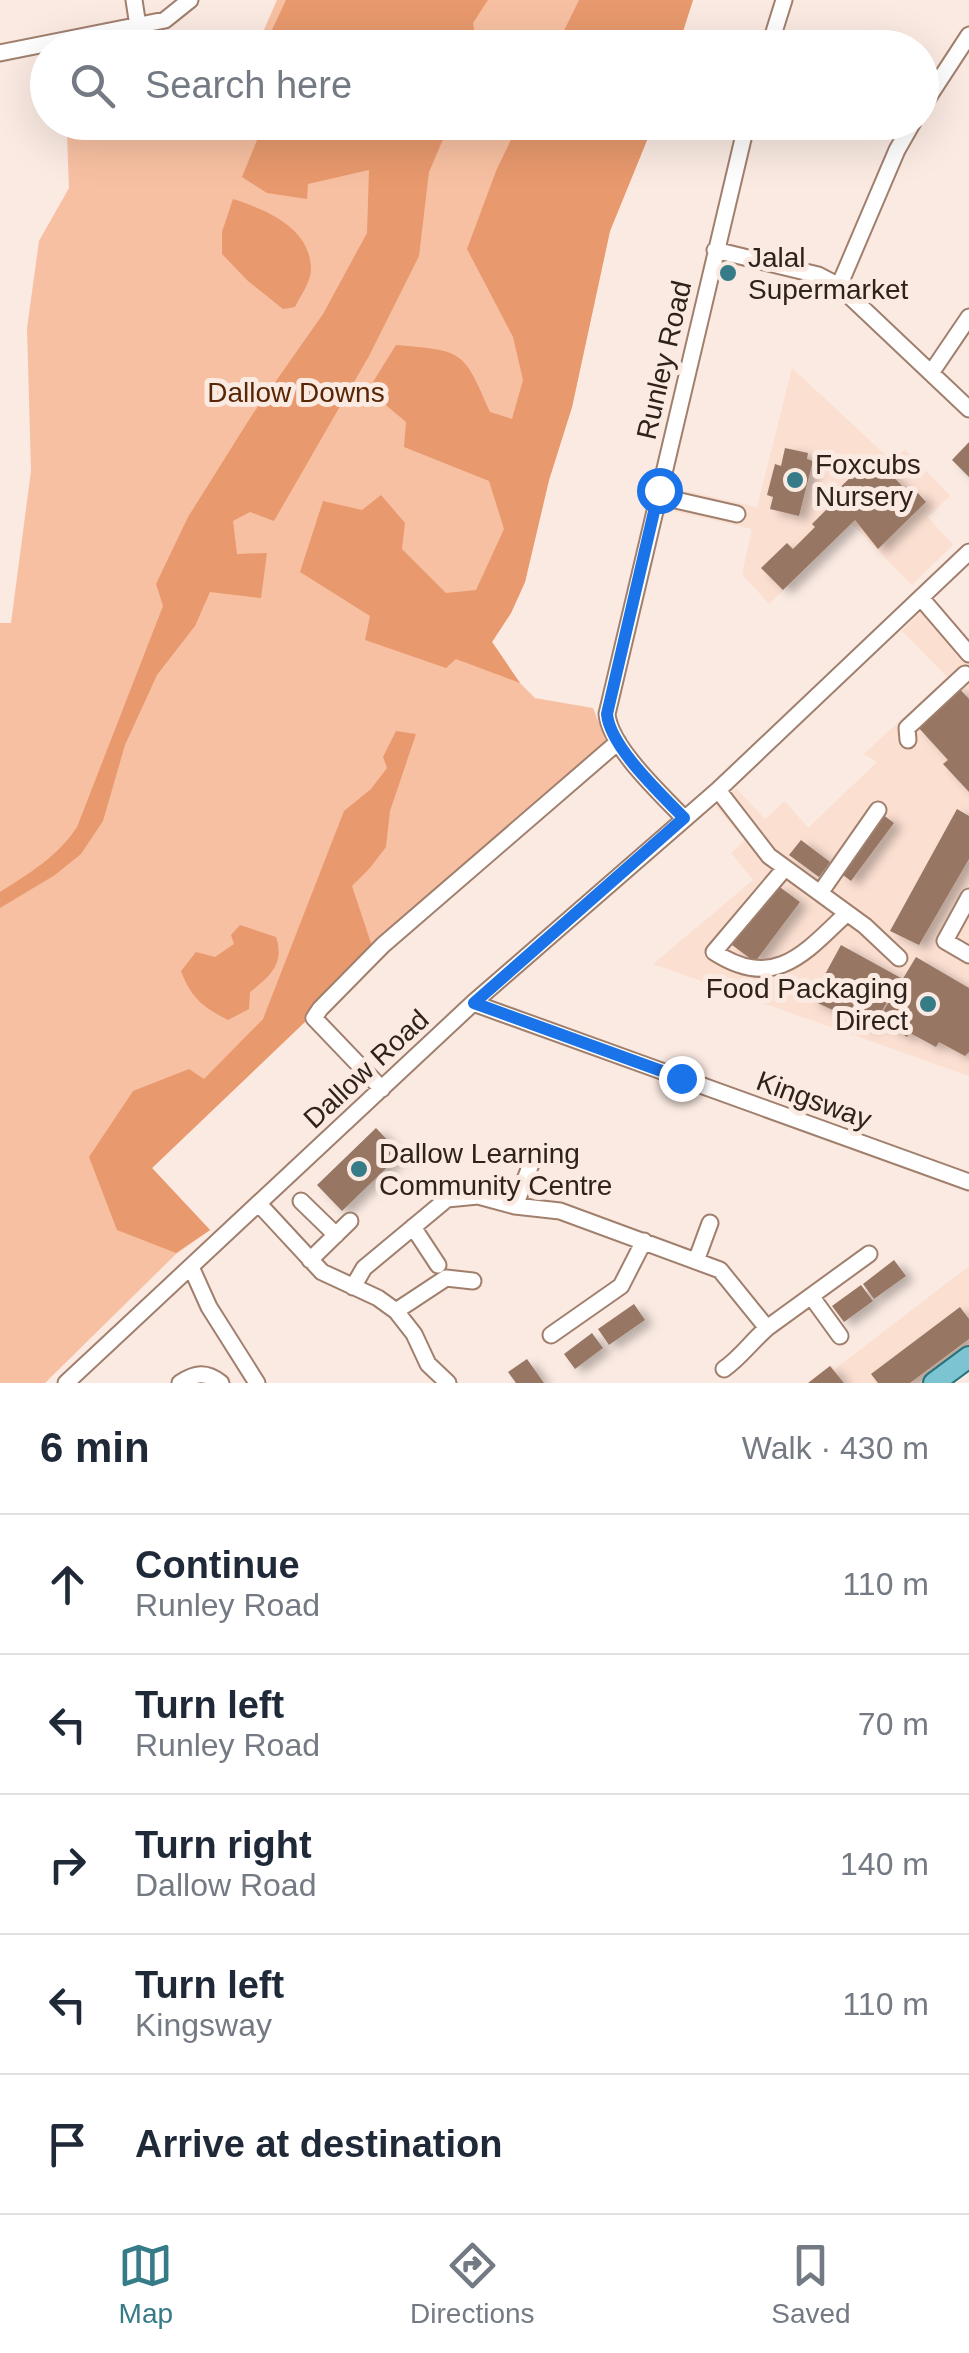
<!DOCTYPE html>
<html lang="en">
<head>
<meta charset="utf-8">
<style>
	:root { --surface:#fff; --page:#f2f2f3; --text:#1f2937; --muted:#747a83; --line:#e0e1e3; --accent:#357b88 }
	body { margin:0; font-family:Helvetica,sans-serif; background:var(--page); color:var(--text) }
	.stop { position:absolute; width:30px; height:30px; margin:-22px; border:8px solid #1a73e8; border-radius:50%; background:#fff }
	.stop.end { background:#1a73e8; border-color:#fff; box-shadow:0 2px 10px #0008 }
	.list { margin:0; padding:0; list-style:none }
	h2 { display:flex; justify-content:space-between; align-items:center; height:130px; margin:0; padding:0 40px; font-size:42px }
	h2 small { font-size:32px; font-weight:400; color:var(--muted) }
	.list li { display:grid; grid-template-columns:65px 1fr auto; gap:30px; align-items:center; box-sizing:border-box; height:140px; padding:0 40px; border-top:2px solid var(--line) }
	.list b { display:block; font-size:38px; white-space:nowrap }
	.list p { margin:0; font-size:32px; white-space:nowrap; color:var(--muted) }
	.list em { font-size:32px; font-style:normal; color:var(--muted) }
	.icon { flex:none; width:55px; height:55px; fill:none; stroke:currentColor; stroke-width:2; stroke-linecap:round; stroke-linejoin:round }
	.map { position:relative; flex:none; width:969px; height:1383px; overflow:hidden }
	.search { position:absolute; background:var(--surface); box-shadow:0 10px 40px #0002; left:30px; right:30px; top:30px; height:110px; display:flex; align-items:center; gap:25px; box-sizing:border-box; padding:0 35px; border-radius:55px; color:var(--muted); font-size:38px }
	.sheet { height:830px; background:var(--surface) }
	nav { display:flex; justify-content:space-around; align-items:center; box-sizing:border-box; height:140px; border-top:2px solid var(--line); background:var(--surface); font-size:28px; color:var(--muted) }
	nav a { display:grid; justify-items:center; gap:5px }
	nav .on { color:var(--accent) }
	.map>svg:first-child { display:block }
	.built { fill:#fbdfd1 }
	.green { fill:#f8c0a2 }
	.forest { fill:#e8996d }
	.building { fill:#977664; filter:url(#shadow) }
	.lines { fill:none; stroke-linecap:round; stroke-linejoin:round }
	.minor-casing { stroke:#a17f6d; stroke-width:19 }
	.major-casing { stroke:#28727d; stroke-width:24 }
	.minor { stroke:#fff; stroke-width:15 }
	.major { stroke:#7cc4d1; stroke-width:20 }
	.route { stroke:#1a73e8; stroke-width:12 }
	.poi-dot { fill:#357b88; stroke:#faeae2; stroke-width:4 }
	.labels { text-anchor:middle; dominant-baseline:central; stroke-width:10; stroke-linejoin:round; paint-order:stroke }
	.poi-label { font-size:28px; fill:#2f221a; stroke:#faeae2; text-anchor:start }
	.street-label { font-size:28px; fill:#2f221a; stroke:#faeae2 }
	.park-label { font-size:28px; fill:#592705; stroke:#faeae2 }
</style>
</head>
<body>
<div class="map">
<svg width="969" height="1383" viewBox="0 0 969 1383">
	<defs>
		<filter id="shadow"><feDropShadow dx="8" dy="4.5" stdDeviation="5" flood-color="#0004"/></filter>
	</defs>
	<rect width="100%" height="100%" fill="#faeae2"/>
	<path class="built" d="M792 368 892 461 905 449 950 496 928 517 953 545 912 585 852 524 769 604 742 574 752 529 664 509 669 487 757 507Z
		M934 599 969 638V1076L653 964 753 880 731 853 745 840 716 807 736 788 765 819 785 801 808 828 877 762 864 754 947 677 902 631Z
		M969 1266V1347L922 1383H807L831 1365 835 1369Z"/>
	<path class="green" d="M277 0H693L678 47 256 48Z
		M81 122 654 123 610 231 572 407 549 480 525 582 511 613 492 642 520 683 535 698 593 708 610 752 415 917 152 1168 210 1230 176 1254 45 1383H0V623H11L31 471 27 328 39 241 69 188 67 134Z"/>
	<path class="forest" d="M286 0H488L473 23 477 47H264Z
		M579 0H693L678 47H556Z
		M264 123H450L429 172 419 256 369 356 274 521 250 512 233 521 237 554 267 553 261 598 210 592 195 626 157 675 125 745 103 821 81 854 55 875 0 908V892C30 873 57 857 77 827L163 606 156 584 188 517 252 415 323 314 367 233 369 170 308 184 307 199 267 193 242 177Z
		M519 123H654L610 231 572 407 549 480 525 582 511 613 492 642 520 683 456 659 446 668 365 640 370 616 300 572 323 501 362 510 381 495 405 523 402 549 446 593 476 590 504 529 489 481 404 447 406 422 368 390 396 345C463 351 463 349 490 412L512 419 523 380 513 337 467 249 496 171Z
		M233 199C267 210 311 228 311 270 311 281 300 297 295 307L283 309 248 281 222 254V232Z
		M396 731 416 734 390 811 386 847 370 868 352 886 375 955 152 1168 210 1230 176 1253 117 1230 89 1157 133 1091 189 1069 204 1079 263 1019 344 811 371 789 387 768 383 757Z
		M240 925 276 937C285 963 270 977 250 992L249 1009 228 1020C203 1007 191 998 181 971L196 952 215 957 234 944 231 935Z"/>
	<path class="building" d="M969 442V477L952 460Z
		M785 448 808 453 807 459 813 461 799 516 770 509 773 497 767 495 775 464 781 466Z
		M873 456 912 496 917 492 926 502 878 549 855 520 783 590 761 568 787 543 793 549 815 527 812 524 834 502 830 497Z
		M957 686 969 699V792L943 764 948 760 917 726Z
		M957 809 969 816V859L919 945 890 931Z
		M882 814 894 823 851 881 839 872Z
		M801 840 830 862 819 877 789 855Z
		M777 885 800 902 755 962 732 945Z
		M841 945 901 978 872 1028 811 1000Z
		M916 957 969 988V1052L965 1056 939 1042 936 1047 910 1033 907 1037 878 1020Z
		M376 1128 401 1154 342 1211 317 1185Z
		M894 1260 906 1276 874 1299 863 1284Z
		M861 1285 873 1301 844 1322 832 1306Z
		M634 1304 645 1320 609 1345 598 1329Z
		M960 1307 969 1319V1339L910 1383H878L871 1374Z
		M592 1333 603 1348 575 1369 564 1354Z
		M527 1359 544 1383H516L508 1372Z
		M830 1366 844 1383H808Z"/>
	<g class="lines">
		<defs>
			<path id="minor" d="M134 0 138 26
				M769 48 784 0
				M0 53 165 20 190 0
				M922 107 969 35
				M715 250 818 275 839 286 969 409
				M839 286 897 150 913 122
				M931 373 969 317
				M658 496 737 514
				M921 598 969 654
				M908 740 907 728 965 674
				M718 790 769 856 865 926 899 958
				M684 818C661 794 610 747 607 714L747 122
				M785 868 714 952C774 991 804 954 847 913
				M820 893 878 810
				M969 897 945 941 969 955
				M473 1003 969 1182
				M382 1089 314 1018 320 1009 383 945 618 742
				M301 1201 336 1235
				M259 1204 322 1272 378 1298 396 1311 414 1334 428 1364 448 1383
				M515 1206 531 1164
				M413 1227 438 1265
				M310 1260 350 1221
				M696 1261 710 1223
				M191 1267 209 1307 257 1383
				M353 1287 364 1268 447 1199 478 1196 515 1206 560 1211 720 1270 767 1328 869 1254
				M811 1296 840 1336
				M396 1311 446 1278 473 1281
				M551 1335 621 1286 644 1241
				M724 1369C741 1357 751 1342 767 1328
				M66 1383 473 1003 718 790 969 552
				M180 1383C195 1373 206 1371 221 1383"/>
			<path id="major" d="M934 1383 969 1357"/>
		</defs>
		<use href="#minor" class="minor-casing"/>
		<use href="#major" class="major-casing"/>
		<use href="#minor" class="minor"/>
		<use href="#major" class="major"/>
	</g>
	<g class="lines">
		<path class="route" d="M659 490 607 714C610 747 661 794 684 818L474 1003 681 1078"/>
	</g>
	<g class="poi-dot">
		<circle cx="728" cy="273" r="10"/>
		<circle cx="795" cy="480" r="10"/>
		<circle cx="928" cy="1004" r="10"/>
		<circle cx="359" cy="1169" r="10"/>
	</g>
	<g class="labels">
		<g class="poi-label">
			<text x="748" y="257">Jalal<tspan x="748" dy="32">Supermarket</tspan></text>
			<text x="815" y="464">Foxcubs<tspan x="815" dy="32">Nursery</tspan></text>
			<text x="908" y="988" text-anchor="end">Food Packaging<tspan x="908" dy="32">Direct</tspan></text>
			<text x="379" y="1153">Dallow Learning<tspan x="379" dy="32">Community Centre</tspan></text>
		</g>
		<g class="street-label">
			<text transform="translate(664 360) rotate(-77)">Runley Road</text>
			<text transform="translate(366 1069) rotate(-43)">Dallow Road</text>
			<text transform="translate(814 1100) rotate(20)">Kingsway</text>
		</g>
		<g class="park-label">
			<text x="296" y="392">Dallow Downs</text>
		</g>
	</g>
</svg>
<div class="stop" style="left:659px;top:490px"></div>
<div class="stop end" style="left:681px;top:1078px"></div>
<div class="search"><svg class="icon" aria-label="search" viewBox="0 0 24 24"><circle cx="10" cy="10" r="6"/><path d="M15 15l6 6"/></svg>Search here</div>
</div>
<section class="sheet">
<h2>6 min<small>Walk · 430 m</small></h2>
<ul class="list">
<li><svg class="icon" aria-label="ahead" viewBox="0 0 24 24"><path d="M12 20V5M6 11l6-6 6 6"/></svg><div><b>Continue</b><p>Runley Road</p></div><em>110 m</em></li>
<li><svg class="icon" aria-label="left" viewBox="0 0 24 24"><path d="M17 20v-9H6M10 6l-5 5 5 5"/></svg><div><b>Turn left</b><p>Runley Road</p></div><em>70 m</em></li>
<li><svg class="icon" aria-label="right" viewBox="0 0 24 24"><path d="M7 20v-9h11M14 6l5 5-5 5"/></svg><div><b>Turn right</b><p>Dallow Road</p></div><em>140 m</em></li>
<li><svg class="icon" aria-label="left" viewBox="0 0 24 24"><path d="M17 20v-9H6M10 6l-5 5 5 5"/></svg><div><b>Turn left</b><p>Kingsway</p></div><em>110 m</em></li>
<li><svg class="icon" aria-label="arrive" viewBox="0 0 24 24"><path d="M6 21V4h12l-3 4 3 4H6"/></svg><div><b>Arrive at destination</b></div></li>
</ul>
</section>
<nav>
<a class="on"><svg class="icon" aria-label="map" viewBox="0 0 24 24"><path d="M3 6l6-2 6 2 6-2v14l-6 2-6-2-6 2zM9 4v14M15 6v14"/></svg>Map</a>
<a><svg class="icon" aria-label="directions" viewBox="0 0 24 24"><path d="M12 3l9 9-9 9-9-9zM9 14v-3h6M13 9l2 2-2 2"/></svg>Directions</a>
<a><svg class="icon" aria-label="saved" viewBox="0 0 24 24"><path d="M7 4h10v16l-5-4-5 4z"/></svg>Saved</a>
</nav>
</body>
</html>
